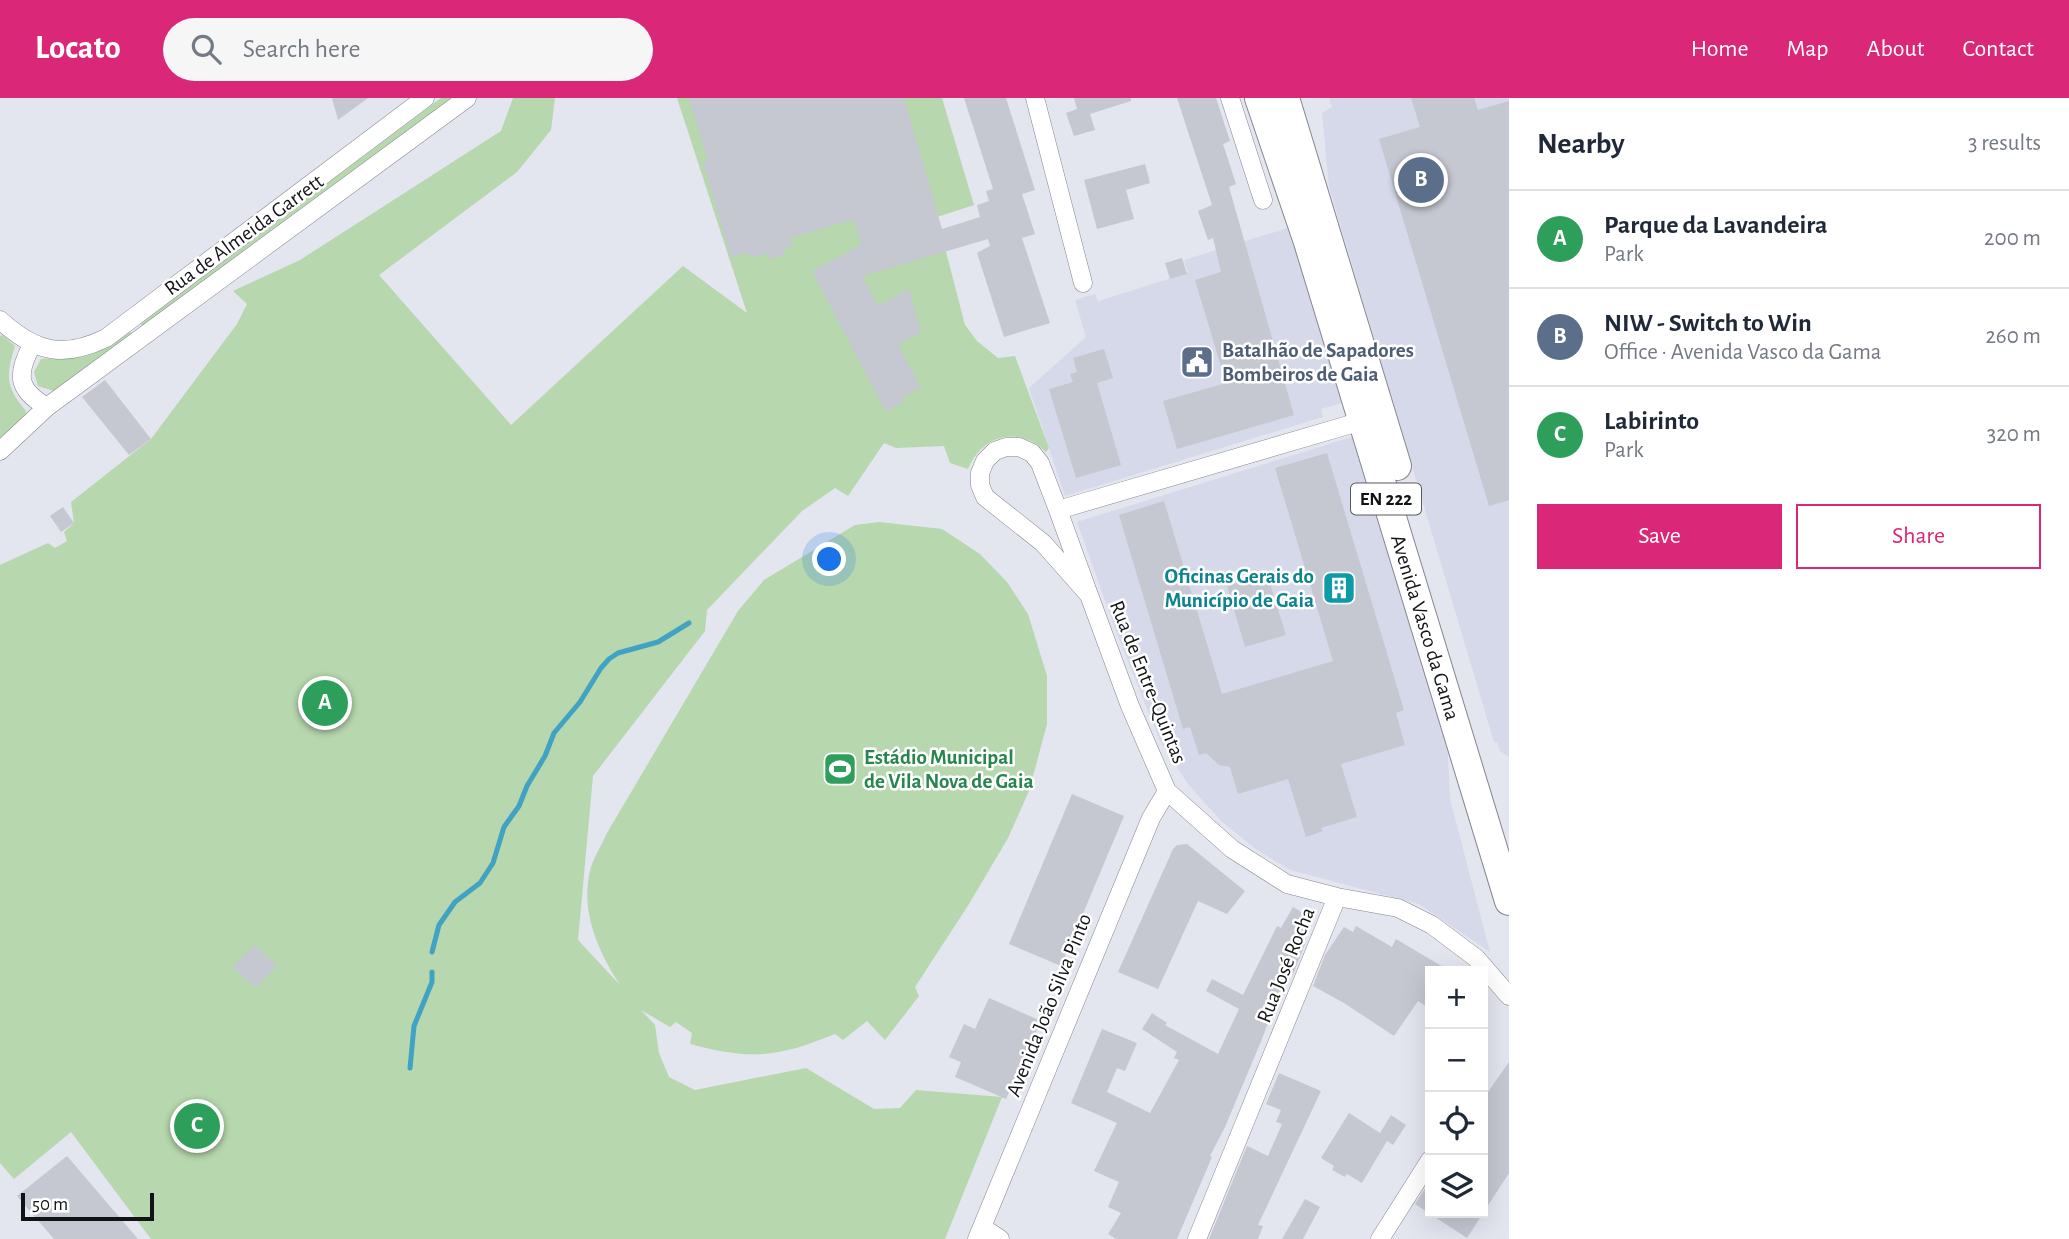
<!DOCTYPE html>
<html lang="en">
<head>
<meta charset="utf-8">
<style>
	:root { --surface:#fff; --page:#f6f6f7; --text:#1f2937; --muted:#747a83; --line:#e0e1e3; --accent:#db2777 }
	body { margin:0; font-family:"Alegreya Sans",sans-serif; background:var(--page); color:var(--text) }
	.controls { position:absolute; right:21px; bottom:21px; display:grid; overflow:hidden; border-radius:0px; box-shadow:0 7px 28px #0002 }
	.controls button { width:63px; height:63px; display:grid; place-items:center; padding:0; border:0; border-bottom:2px solid var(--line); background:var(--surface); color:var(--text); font:35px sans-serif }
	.scale { position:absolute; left:21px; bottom:18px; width:133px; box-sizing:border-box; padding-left:7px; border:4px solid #121316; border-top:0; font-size:19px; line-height:24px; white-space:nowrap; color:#121316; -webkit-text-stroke:5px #fff; paint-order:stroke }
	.you { position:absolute; left:830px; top:462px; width:24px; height:24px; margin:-18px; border:5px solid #fff; border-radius:50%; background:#1a73e8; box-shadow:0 0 0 10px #1a73e833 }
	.badge { display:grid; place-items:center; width:46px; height:46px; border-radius:50%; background:var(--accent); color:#fff; font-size:23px; font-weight:700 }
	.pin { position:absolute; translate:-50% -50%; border:4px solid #fff; box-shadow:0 2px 7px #0006 }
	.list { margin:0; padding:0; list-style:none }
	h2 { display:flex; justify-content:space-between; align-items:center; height:91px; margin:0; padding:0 28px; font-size:30px }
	h2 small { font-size:23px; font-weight:400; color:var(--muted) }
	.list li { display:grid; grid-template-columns:46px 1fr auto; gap:21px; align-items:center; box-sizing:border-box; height:98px; padding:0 28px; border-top:2px solid var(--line) }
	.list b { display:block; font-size:26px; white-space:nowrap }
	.list p { margin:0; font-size:23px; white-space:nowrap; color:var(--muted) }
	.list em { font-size:23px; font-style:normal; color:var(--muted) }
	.actions { display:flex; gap:14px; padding:21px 28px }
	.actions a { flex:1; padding:16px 0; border:2px solid var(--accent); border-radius:0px; text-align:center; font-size:24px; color:var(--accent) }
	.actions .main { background:var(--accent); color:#fff }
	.icon { flex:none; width:38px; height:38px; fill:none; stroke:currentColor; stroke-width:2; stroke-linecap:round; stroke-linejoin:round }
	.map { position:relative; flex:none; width:1509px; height:1141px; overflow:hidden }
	header { display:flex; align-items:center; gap:42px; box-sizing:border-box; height:98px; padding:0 35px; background:var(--accent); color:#fff }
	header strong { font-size:33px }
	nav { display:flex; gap:38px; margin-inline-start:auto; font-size:24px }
	.search { width:490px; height:63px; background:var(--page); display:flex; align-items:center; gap:18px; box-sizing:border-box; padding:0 24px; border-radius:38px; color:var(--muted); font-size:26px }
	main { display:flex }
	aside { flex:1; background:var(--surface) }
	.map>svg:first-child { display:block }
	.built { fill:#d6d9ea }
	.green { fill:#b7d7ae }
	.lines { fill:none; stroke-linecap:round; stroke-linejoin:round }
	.stream { stroke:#40a3c3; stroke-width:5 }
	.building { fill:#c5c7d1 }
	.minor-casing { stroke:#858690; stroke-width:19 }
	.primary-casing { stroke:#858690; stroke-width:30 }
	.minor { stroke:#fff; stroke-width:18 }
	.primary { stroke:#fff; stroke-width:28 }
	.labels { text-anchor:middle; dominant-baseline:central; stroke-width:5; stroke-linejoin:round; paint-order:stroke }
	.shield { fill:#fff; stroke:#595a5c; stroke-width:2 }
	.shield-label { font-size:19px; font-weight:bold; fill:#121316 }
	.street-label { font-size:21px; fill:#121316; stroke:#fff }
	.service-label { font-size:21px; font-weight:bold; fill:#4e5e75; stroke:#fff; text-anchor:start }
	.culture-label { font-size:21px; font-weight:bold; fill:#0d838f; stroke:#fff; text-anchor:end }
	.leisure-label { font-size:21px; font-weight:bold; fill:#27864d; stroke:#fff; text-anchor:start }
</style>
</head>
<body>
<header>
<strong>Locato</strong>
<div class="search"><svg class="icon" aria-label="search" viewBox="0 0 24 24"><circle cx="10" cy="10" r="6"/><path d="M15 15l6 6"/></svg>Search here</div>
<nav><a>Home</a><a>Map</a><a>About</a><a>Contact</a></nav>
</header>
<main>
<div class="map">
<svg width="1509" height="1141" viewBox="0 0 1509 1141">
	<rect width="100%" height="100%" fill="#e3e5ef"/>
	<path class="built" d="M1329 0H1509V659L1500 653 1497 644H1494L1329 89 1322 15 1332 9Z
		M1294 128 1348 303 1321 311 1323 319 1065 398 1029 290 1086 239 1075 202 1095 196 1098 203 1188 175 1184 162Z
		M1358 337 1447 636 1450 701 1490 854 1419 806 1290 772 1257 752 1221 723 1188 686 1160 643 1117 536 1077 424Z"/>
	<path class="green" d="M441 0H453L144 230 140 225Z
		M513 0H555L551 32 517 74 379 177 511 327 683 168 747 215 677 0H942L974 107 937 119 965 227 977 243 998 260 1015 258 1049 350 1046 354C1018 327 982 337 968 371L950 365 944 348 896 350 884 345 848 398 835 390 802 413 707 512 705 533 593 678 578 842 620 887C598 853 579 812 591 769 595 758 602 746 607 735L738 513 764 482 855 427 879 424 942 431 980 456 1007 484 1028 516 1047 578V626L1029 693 1008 740 969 806 915 889 919 898 885 942 867 923 843 942 835 936C776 960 751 962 690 946L692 935 676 924 670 929 641 912 655 927 659 955 669 979 695 992 806 970 874 1011 900 1010 916 992 1002 999 945 1141H151L71 1034 14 1081 0 1065V467L48 445 55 450 67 443 64 434 74 425 71 404 151 341 237 226 247 206 233 193 300 162 501 33Z
		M129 233 133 237 54 293 38 288 34 274 41 261 87 258 110 248Z
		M2 237 15 248C6 278 5 288 26 313L25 319 0 343V238Z"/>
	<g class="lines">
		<path class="stream" d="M432 854 439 827 455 804 480 785 493 765 504 729 519 708 527 688 545 658 554 635 580 604 601 570 609 561 618 555 658 544 689 525
			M410 970 414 928 432 884V874"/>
	</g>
	<path class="building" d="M332 0H368L338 22Z
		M689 0H904L942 131 980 119 977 107 989 103 986 93 993 91 964 0H1006L1035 92 1022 96 1035 136 1022 140 1050 225 1004 239 977 155 990 148 988 141 862 178 878 208 909 191 921 234 898 247 921 290 902 299 904 304 886 314 812 173 861 147 854 121 790 140 793 148 783 150 785 157 769 161 768 155 751 160 749 154 731 159 703 64 708 63Z
		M1074 0H1131V3L1090 16 1095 32 1074 38 1066 15 1077 11Z
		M1177 0H1216L1230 43 1223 46 1236 86 1229 89 1294 317 1177 351 1163 303 1226 285 1195 182 1221 174 1213 140 1208 142 1198 113 1212 107Z
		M1411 0H1474L1478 12 1509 3V402L1489 408 1379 41 1420 29Z
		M1145 66 1150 85 1126 92 1134 121 1097 131 1084 82Z
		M1182 160 1187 176 1170 181 1165 165Z
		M1104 251 1113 280 1097 285 1121 367 1076 380 1049 291 1073 284 1070 276 1077 274 1073 260Z
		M105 282 151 341 129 357 82 299Z
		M1327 355 1404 612 1396 615 1405 647 1341 666 1357 719 1321 730 1323 733 1306 739 1288 681 1238 696 1230 669 1219 667 1206 655 1199 657 1190 629 1183 631 1119 417 1164 403 1222 596 1333 563 1275 370Z
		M63 409 74 425 61 434 50 418Z
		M1267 476 1286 537 1245 549 1227 488Z
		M1072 696 1124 718 1061 868 1009 846Z
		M1187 746 1245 793 1227 816 1198 803 1158 891 1118 874 1173 751 1177 747Z
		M1293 809 1313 821 1300 843 1305 846 1293 877 1287 873 1262 941 1225 1029 1210 1058 1212 1059 1177 1141H1116L1108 1136 1121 1115 1108 1109 1119 1084 1094 1073 1117 1025 1071 1005 1102 931 1137 945 1125 973 1117 970 1107 994 1150 1015 1179 962 1174 960 1177 954 1142 931 1152 915 1167 925 1165 927 1218 956 1239 911 1206 893 1212 881 1243 897 1277 828 1281 830Z
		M1356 828 1392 849 1396 841 1450 873H1430V911L1418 903 1394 938 1344 905 1313 888 1325 857 1344 829 1353 834Z
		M254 847 277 867 256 890 233 869Z
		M989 900 1041 923 1006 1001 955 979 961 964 949 959 964 926 975 931Z
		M1509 964V1075L1467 1140 1415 1106 1430 1083V1115H1483V1001Z
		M1279 975 1321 993 1258 1127 1263 1128 1258 1141H1209L1247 1048 1268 1058 1282 1026 1276 1024 1281 1012 1266 1006Z
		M1349 1015 1380 1035 1391 1017 1406 1027 1393 1047 1387 1043 1362 1085 1347 1076 1345 1079 1332 1072 1334 1068 1321 1060Z
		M67 1058 138 1141H54L17 1098Z
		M1305 1101 1320 1109 1303 1141H1282Z"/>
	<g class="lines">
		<defs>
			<path id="minor" d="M1035 0 1083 185
				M1230 0 1263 102
				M0 222C35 254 63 261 106 240L425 0
				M32 247C16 276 17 292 47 309
				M0 353 47 309 467 0
				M1058 412 1362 323
				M1089 497 1043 445 985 399 980 387V375L985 363 995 353 1006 349H1019L1032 355 1040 365 1058 412 1089 497 1130 608 1167 693 1232 751 1287 786 1337 799 1398 810 1432 827 1476 860 1509 898
				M982 1129 1000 1141
				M977 1141 1151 720 1167 693
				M1197 1141 1337 799
				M1380 1141 1430 1062"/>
			<g id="primary">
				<path id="s1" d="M1259 0 1308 144 1509 803"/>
				<path d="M1285 0 1397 368"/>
			</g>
		</defs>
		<use href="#minor" class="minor-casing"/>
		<use href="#primary" class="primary-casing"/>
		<use href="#minor" class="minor"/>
		<use href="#primary" class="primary"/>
	</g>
	<defs>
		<symbol id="civic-square" viewBox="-11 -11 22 22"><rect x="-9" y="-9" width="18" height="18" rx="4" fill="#5c6f8a" stroke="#fff"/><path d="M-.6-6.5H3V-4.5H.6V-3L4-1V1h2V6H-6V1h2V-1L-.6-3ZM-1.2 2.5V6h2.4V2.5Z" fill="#fff"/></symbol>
		<symbol id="building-square" viewBox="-11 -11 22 22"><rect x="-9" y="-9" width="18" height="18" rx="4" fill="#0f9aa8" stroke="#fff"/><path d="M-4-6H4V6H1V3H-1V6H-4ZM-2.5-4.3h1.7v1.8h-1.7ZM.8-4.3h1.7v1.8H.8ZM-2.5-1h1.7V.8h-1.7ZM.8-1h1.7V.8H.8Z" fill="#fff"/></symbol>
		<symbol id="stadium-square" viewBox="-11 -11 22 22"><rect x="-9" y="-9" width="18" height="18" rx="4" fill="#2e9e5b" stroke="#fff"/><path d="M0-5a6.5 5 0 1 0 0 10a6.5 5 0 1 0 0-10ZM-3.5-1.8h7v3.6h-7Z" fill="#fff"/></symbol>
	</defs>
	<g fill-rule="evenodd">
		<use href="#civic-square" x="1178" y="245" width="38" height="38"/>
		<use href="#building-square" x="1320" y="471" width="38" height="38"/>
		<use href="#stadium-square" x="821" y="652" width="38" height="38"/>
	</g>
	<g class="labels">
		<rect class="shield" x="1351" y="385.5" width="70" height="31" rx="5"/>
		<g class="shield-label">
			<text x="1386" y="401">EN 222</text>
		</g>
		<g class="street-label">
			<text transform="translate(244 137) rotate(-36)">Rua de Almeida Garrett</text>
			<text stroke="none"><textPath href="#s1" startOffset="555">Avenida Vasco da Gama</textPath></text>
			<text transform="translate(1148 584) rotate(68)">Rua de Entre-Quintas</text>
			<text transform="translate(1286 867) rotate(-68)">Rua José Rocha</text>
			<text transform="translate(1049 907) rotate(-68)">Avenida João Silva Pinto</text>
		</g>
		<g class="service-label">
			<text x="1222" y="252">Batalhão de Sapadores<tspan x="1222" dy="24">Bombeiros de Gaia</tspan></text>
		</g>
		<g class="culture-label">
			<text x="1314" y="478">Oficinas Gerais do<tspan x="1314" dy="24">Município de Gaia</tspan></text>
		</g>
		<g class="leisure-label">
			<text x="864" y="659">Estádio Municipal<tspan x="864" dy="24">de Vila Nova de Gaia</tspan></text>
		</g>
	</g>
</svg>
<div class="controls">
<button>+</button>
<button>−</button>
<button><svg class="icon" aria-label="locate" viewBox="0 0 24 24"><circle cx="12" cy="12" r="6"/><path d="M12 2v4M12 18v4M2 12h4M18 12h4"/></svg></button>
<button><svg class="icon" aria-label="layers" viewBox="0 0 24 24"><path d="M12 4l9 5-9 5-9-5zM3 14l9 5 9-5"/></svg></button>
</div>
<div class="scale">50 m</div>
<div class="you"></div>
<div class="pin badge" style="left:325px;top:605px;background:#2e9e5b">A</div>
<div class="pin badge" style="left:1421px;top:82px;background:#5c6f8a">B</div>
<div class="pin badge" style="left:197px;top:1028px;background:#2e9e5b">C</div>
</div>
<aside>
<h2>Nearby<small>3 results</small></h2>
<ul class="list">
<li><span class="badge" style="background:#2e9e5b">A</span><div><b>Parque da Lavandeira</b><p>Park</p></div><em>200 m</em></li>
<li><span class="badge" style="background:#5c6f8a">B</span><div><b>NIW - Switch to Win</b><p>Office · Avenida Vasco da Gama</p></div><em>260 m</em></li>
<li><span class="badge" style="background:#2e9e5b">C</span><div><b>Labirinto</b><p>Park</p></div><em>320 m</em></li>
</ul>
<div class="actions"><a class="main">Save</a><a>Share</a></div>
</aside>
</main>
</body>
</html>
